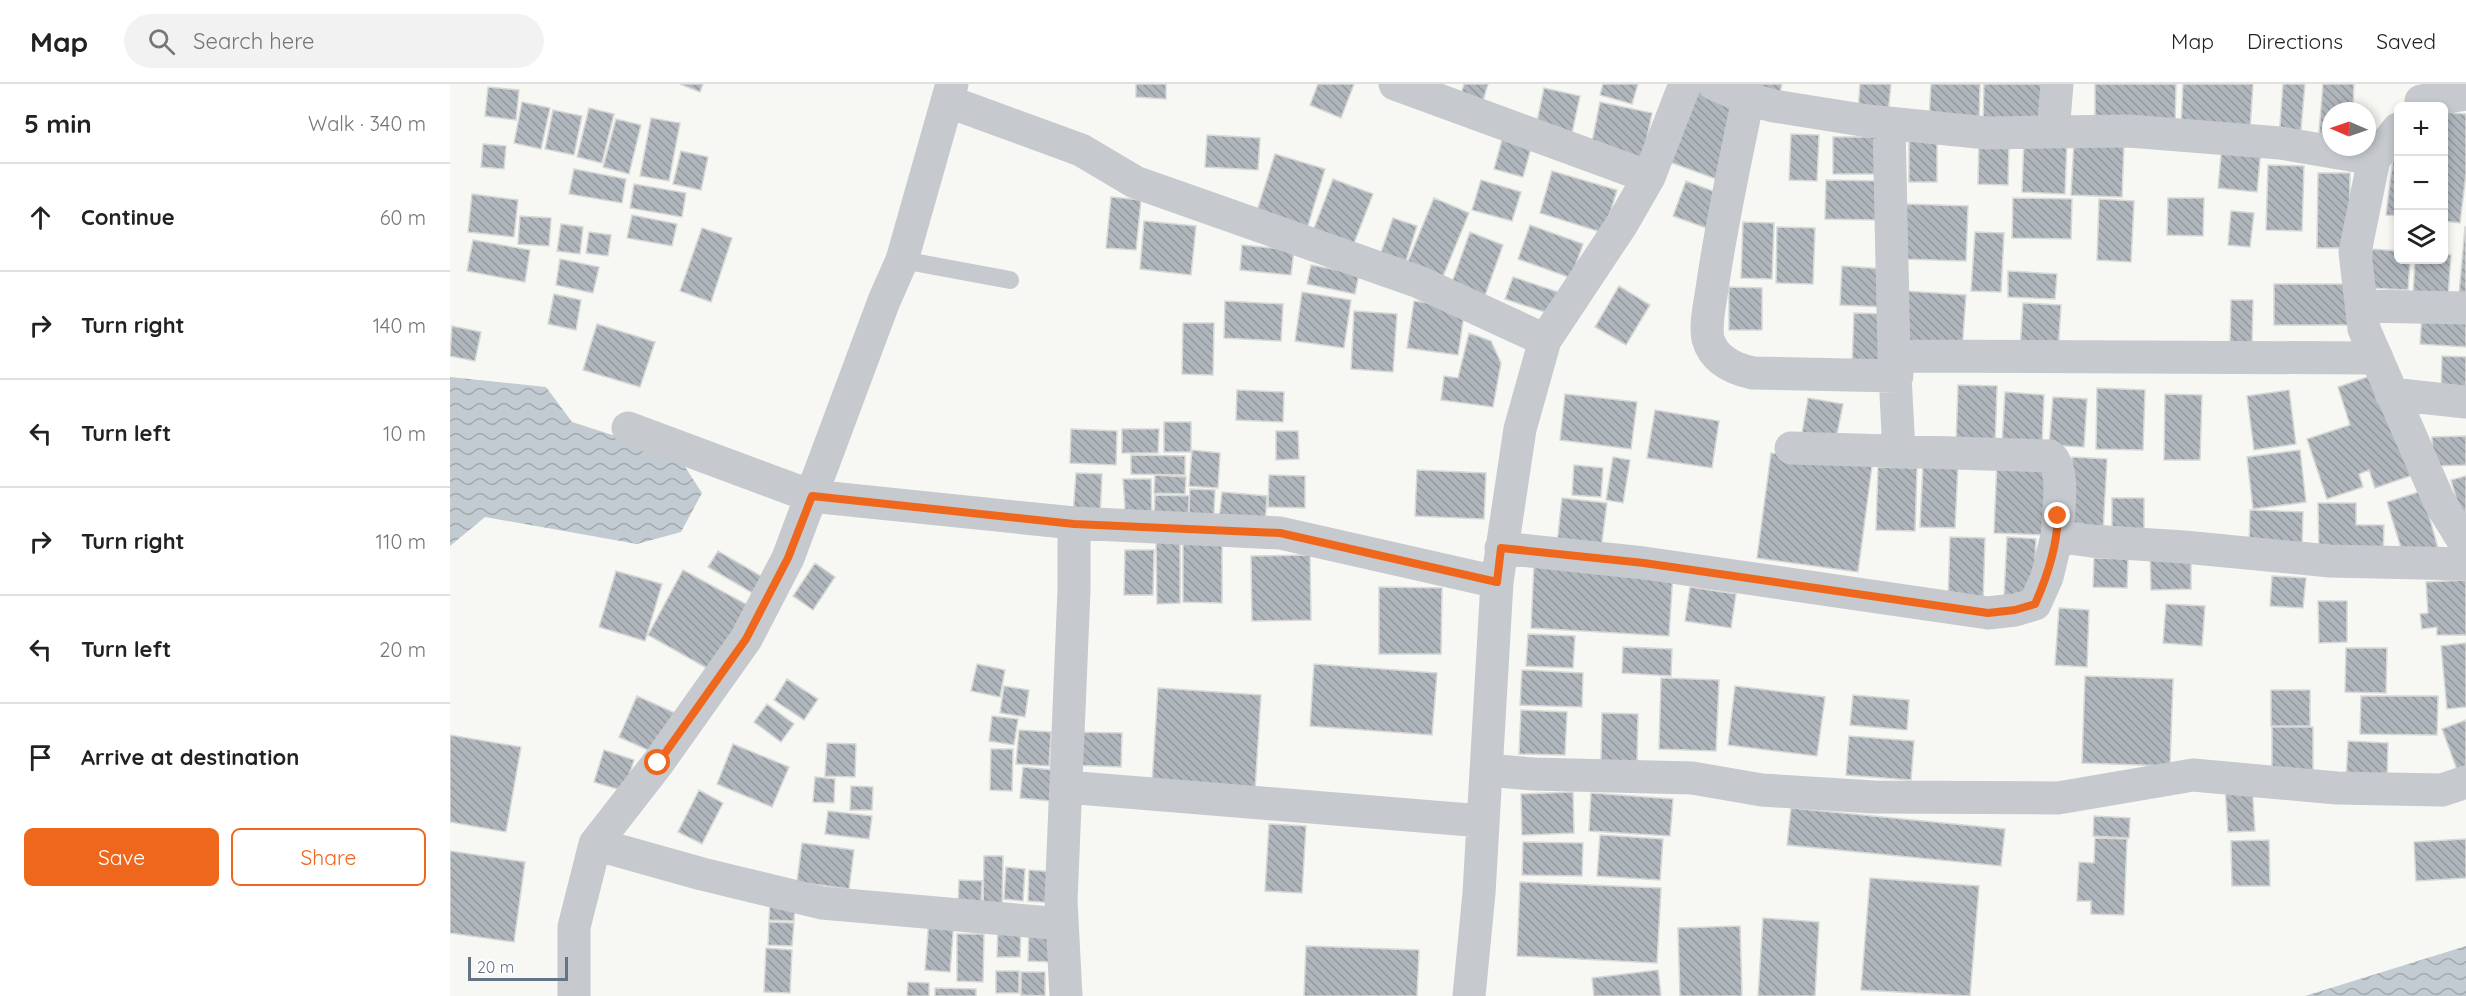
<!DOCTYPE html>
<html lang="en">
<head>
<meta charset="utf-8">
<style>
	:root { --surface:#fff; --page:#f2f2f2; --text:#222; --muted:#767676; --line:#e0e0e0; --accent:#ee671d }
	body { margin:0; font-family:Quicksand,sans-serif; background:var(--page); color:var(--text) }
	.controls { position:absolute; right:18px; top:18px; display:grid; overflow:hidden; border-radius:9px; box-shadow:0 3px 9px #0003 }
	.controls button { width:54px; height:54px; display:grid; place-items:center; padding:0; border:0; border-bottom:2px solid var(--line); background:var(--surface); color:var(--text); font:30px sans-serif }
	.compass { position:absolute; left:1872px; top:18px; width:54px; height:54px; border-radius:50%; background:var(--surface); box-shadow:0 3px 9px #0003; rotate:272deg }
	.scale { position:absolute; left:18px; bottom:15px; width:100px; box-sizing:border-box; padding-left:6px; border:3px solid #647386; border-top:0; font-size:16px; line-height:21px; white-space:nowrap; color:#647386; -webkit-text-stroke:4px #fff; paint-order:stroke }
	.stop { position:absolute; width:18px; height:18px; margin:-14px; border:4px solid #ee671d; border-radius:50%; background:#fff }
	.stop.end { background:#ee671d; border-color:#fff; box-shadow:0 2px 6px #0008 }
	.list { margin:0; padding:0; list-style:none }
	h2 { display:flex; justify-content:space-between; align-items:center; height:78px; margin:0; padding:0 24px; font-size:26px }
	h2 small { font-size:20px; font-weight:400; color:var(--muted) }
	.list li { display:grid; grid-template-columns:39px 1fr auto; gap:18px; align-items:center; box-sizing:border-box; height:108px; padding:0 24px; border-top:2px solid var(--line) }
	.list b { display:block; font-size:22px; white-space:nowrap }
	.list em { font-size:20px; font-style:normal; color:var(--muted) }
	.actions { display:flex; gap:12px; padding:18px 24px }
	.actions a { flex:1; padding:14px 0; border:2px solid var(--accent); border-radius:9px; text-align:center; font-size:21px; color:var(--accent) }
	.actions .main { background:var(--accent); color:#fff }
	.icon { flex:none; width:33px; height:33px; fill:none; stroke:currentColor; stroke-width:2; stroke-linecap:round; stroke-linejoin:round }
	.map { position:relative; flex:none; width:2016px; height:912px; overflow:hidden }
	header { display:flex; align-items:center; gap:36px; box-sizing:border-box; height:84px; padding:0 30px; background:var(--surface); border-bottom:2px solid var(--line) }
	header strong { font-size:28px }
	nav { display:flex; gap:33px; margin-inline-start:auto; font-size:21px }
	.search { width:420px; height:54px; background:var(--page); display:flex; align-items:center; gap:15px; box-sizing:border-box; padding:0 21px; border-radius:33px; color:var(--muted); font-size:22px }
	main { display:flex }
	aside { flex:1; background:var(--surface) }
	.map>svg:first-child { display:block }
	.water { fill:url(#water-waves) }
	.building { fill:url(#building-back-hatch); stroke:#d8d8d6; stroke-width:1.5 }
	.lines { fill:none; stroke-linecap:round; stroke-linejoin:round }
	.service { stroke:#c6c9cd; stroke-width:18 }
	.minor { stroke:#c6c9cd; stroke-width:33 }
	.route { stroke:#ee671d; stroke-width:8 }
</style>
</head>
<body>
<header>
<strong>Map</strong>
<div class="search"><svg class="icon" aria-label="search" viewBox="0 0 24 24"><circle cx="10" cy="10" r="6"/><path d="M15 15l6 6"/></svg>Search here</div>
<nav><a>Map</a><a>Directions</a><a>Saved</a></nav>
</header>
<main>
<aside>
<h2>5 min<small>Walk · 340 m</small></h2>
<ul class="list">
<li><svg class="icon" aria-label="ahead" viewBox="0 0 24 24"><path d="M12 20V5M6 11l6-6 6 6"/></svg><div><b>Continue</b></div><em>60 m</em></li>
<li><svg class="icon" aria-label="right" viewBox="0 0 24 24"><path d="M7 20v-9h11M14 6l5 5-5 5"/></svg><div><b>Turn right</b></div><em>140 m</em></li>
<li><svg class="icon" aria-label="left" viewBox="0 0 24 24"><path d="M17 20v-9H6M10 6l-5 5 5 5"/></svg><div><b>Turn left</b></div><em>10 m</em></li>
<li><svg class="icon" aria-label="right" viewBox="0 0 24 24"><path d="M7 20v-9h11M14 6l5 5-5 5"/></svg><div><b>Turn right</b></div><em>110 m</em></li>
<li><svg class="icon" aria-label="left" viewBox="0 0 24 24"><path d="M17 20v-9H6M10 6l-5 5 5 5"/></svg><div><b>Turn left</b></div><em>20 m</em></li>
<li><svg class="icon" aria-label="arrive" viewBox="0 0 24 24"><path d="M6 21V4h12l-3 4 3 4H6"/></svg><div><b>Arrive at destination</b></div></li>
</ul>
<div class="actions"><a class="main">Save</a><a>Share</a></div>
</aside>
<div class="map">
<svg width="2016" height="912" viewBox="0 0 2016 912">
	<defs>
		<pattern id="water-waves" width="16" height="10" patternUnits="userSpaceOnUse" patternTransform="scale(1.5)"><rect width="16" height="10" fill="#c2cbd1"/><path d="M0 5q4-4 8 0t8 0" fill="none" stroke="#a1a9af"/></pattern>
		<pattern id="building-back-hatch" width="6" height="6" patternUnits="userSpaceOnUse" patternTransform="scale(1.5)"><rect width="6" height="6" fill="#afb6bc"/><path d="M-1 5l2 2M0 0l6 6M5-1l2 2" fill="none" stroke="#92989e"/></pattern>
	</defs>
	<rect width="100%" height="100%" fill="#f7f7f3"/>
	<path class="water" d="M0 293 96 303 122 338 228 372 252 409 231 448 187 460 35 433 0 462Z
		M2016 862V912H1855Z"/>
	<path class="building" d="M230 0H253L250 8Z
		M686 0H716V15L686 13Z
		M868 0H904L891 34 860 21Z
		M1014 0H1038L1033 17 1011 10Z
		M1153 0H1188L1182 20 1150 11Z
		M1247 0 1290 17 1269 96 1214 76Z
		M1290 0H1332L1330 9Z
		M1410 0H1441L1438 30 1408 28Z
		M1481 0H1530L1529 40 1479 38Z
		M1534 0H1595L1594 41 1533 39Z
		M1645 0H1726L1725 43 1645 42Z
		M1733 0H1803L1800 46 1731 42Z
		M1833 0H1855L1850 56 1829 54Z
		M1873 0H1904L1903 27H1881V61L1868 60Z
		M38 3 69 6 66 36 35 32Z
		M1094 4 1130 12 1121 54 1085 47Z
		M72 18 100 24 91 65 64 59Z
		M1150 18 1202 29 1192 79 1140 68Z
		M139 24 164 30 152 79 127 73Z
		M103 26 132 32 124 71 95 65Z
		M1994 28 2016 30V90L2010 139 1994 137Z
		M201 34 230 39 219 97 190 92Z
		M166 35 191 41 179 90 153 83Z
		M1054 49 1083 57 1073 93 1044 85Z
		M1341 50 1369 51 1367 97 1339 96Z
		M757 51 810 54 808 86 755 83Z
		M1383 53H1428L1427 90H1383Z
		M1574 53 1617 54 1615 110 1572 108Z
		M1487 56V98H1459V57Z
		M1529 56 1559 57 1558 101 1528 100Z
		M1624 58 1674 60 1672 113 1621 111Z
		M33 60 56 62 54 85 31 83Z
		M1772 61 1811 65 1807 108 1768 104Z
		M231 67 258 73 251 106 223 100Z
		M825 70 875 85 857 145 806 130Z
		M1943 74 1948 75V132L1936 131Z
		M1818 81 1854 82 1852 147 1816 146Z
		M124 85 176 95 172 119 119 110Z
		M1102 87 1167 106 1154 149 1090 129Z
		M1868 89H1900L1899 164H1867Z
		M883 95 923 110 901 167 861 152Z
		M1031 96 1071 108 1062 137 1022 126Z
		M1376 96 1427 97 1426 136 1375 135Z
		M1236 97 1271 110 1259 145 1223 132Z
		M184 100 236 109 232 133 180 124Z
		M22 110 68 116 64 153 18 148Z
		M661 113 691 116 686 166 656 164Z
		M984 114 1019 129 991 197 956 182Z
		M1563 114 1622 115 1621 155 1562 154Z
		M1718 114H1754L1753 152 1717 151Z
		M1649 115 1684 117 1681 178 1647 176Z
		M1455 120 1518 122 1516 177 1453 175Z
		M1781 127 1804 129 1800 163 1778 161Z
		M182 131 227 140 222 162 177 154Z
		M70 132 101 134 99 162 68 160Z
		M943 134 967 142 955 180 930 171Z
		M694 137 746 142 741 191 690 185Z
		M1293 138 1324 139 1322 195 1291 194Z
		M111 140 133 143 130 170 107 167Z
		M1080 141 1133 160 1121 194 1068 175Z
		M1327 143 1365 144 1363 200 1326 199Z
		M2015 143H2016V210H2009Z
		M252 144 282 154 261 218 230 207Z
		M139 148 161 151 158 172 136 169Z
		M1020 148 1053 161 1033 217 1000 204Z
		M1525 148 1554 149 1551 208 1521 207Z
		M23 156 80 166 75 198 17 187Z
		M792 161 844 166 841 191 790 186Z
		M1922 165 1948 167V176H1960L1958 206 1919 204Z
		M1994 170 2001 171 1998 214 1963 211 1965 176H1994Z
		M110 175 149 183 143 209 106 201Z
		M861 181 909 190 905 210 857 200Z
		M1392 182 1436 185 1434 223 1390 221Z
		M1558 187 1607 190 1605 215 1558 213Z
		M1063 193 1108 208 1101 230 1055 215Z
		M1824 200H1899L1898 241H1824Z
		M1169 202 1200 221 1176 261 1145 243Z
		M1279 203 1312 204V246H1279Z
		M1455 207 1516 211 1512 267 1450 262Z
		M852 208 901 216 894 264 845 257Z
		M104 210 131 216 126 246 98 240Z
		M1781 216H1803L1802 260 1780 259Z
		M775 217 833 220 831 257 774 254Z
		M964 217 1015 224 1008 271 957 264Z
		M1573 219 1611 221 1608 268 1570 266Z
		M904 227 947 230 943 288 901 285Z
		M1404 229 1437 230 1435 286 1402 284Z
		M1972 232 2016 235V263L1970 260Z
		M733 239H764L763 291 732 290Z
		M147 240 205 258 190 303 133 286Z
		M2 242 31 248 25 277 0 272Z
		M1019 249 1041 257 1051 279 1043 323 991 316 994 292 1008 294Z
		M1992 272 2016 273V311H1991Z
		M1929 289 1963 391 1925 404 1919 386 1909 390 1913 403 1877 415 1857 355 1900 341 1888 303Z
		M1508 301 1547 302 1545 363 1506 362Z
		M1647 304 1695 306 1693 366 1646 365Z
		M787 306 834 308 833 338 786 336Z
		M1839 306 1846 360 1804 366 1797 312Z
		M1555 308 1594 311 1592 362 1552 361Z
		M1115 310 1187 318 1181 365 1110 356Z
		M1715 310 1752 311 1750 376H1714Z
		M1603 313 1637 315 1634 363 1599 361Z
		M1358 314 1393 320 1386 355 1352 349Z
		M1205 326 1269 337 1262 384 1197 374Z
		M714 338H741V368H714Z
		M621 345 667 347 666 381 620 379Z
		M672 345H709L708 369H672Z
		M826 347H848L849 375 826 376Z
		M2016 352V381L1983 382 1982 353Z
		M742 366 770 369 768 404 739 402Z
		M1850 366 1856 418 1803 425 1797 373Z
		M1321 369 1422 382 1408 488 1307 474Z
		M681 371 735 372V391L681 390Z
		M1163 373 1180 376 1173 419 1156 416Z
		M1622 373 1657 375 1653 448 1619 446Z
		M1547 376 1599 378 1596 451 1544 449Z
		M1473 380 1508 381 1505 444 1470 443Z
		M1124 381 1153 384 1151 413 1122 411Z
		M1428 383 1467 384 1465 447 1426 446Z
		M967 386 1036 389 1034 435 965 432Z
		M626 389 652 390 650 434 623 432Z
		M705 391 736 393 735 410 704 409Z
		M819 391 855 392V424L818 423Z
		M2016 392V429L2011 431 2001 396Z
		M673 395H701L702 439H676Z
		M740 405 765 406 764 430H739Z
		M1972 407 1988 464 1954 474 1937 418Z
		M772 408 817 412 815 440 769 437Z
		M705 411 739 412 738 438 704 437Z
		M1112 414 1157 419 1151 465 1107 460Z
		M1662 414H1694V447H1662Z
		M1868 419H1906V441H1934L1933 472H1869Z
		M1800 426 1853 428 1852 462 1799 461Z
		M1500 453 1535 454 1533 519 1498 518Z
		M1557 453 1586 455 1583 513 1554 512Z
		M706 456H730V519L707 520Z
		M733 458 772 459V519L733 518Z
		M675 466H704L703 511H674Z
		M1700 466H1741V505L1701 506Z
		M268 467 321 498 311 514 258 483Z
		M860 471 861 536 802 537 801 472Z
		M1644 474 1678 475 1677 504 1643 503Z
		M365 479 385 493 363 526 343 512Z
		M1084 480 1223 488 1219 552 1081 544Z
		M233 486 305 525 269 591 198 551Z
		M166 487 212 500 195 557 149 543Z
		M1822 492 1856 494 1853 524 1820 522Z
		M2016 496V551H1987V543L1972 545 1970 530 1978 529 1976 498Z
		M929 503 992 504 991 570H929Z
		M1240 503 1286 510 1281 544 1235 537Z
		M1868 517H1897V558L1869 559Z
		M1716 520 1755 522 1752 562 1713 559Z
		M1609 524 1639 526 1637 583 1605 581Z
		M1078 550 1125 552 1123 584 1076 582Z
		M2016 559V623L1997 625 1991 562Z
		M1173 563 1222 565 1221 592 1172 589Z
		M1896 564H1937L1936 609 1895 608Z
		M527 580 555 586 550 613 521 607Z
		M864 580 987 589 982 651 860 642Z
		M1072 586 1133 589 1132 623 1070 621Z
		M1635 592 1723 595 1720 682 1632 679Z
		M1211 594 1269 596 1266 667 1209 665Z
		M337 595 368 615 354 636 324 616Z
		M554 602 579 606 575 633 550 629Z
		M1285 602 1375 613 1367 672 1278 661Z
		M708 604 811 611 805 706 702 699Z
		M1821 606H1860V642H1821Z
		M1403 611 1459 616 1457 646 1400 641Z
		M187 612 227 630 209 671 169 653Z
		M1911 612H1988L1987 651 1910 650Z
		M317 620 344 640 331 658 304 638Z
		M1071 626 1117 628 1115 671 1069 670Z
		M1152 629 1188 630 1187 678 1151 677Z
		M542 632 568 635 564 661 539 657Z
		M2016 636V688L2009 691 1992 645Z
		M1822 643H1863V692L1822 693Z
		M569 646 601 648 599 682 566 680Z
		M624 648 672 649 671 683 623 681Z
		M0 651 71 663 56 748 0 738Z
		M1399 652 1464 657 1461 696 1396 691Z
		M1898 657 1938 659 1937 699 1896 697Z
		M377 659 406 660 405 693 375 692Z
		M283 660 339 683 322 723 267 700Z
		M541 665H563L562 707 540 706Z
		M154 666 184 676 174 707 144 698Z
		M573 683 614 687 611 718 570 714Z
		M365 693 385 695 384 719 363 718Z
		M1802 700 1805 747 1778 748 1775 701Z
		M401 702 423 703 422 726H400Z
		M249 706 273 719 252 760 228 748Z
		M1123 708 1124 749 1072 751 1071 710Z
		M1141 709 1223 715 1220 752 1139 747Z
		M1341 724 1555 745 1551 782 1337 761Z
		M378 727 422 732 419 755 375 750Z
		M1644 732 1680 734 1679 754 1643 752Z
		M819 740 856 742 852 809 815 807Z
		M1150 751 1213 755 1210 796 1147 792Z
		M1645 754 1677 755 1674 831 1641 830V817H1627L1629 778 1644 779Z
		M2016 755V794L1966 797 1964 758Z
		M1819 756 1820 802H1782L1781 757Z
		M1073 758 1133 759 1132 792 1072 791Z
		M352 759 404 766 399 805 347 798Z
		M0 767 75 778 64 858 0 849Z
		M534 772H553L552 824H533Z
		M556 783 575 785 573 817 554 815Z
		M579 786 606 788 604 819 578 817Z
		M1420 794 1529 802 1520 912 1411 906Z
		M509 796 532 797 531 822H508Z
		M1070 798 1211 804 1207 879 1067 872Z
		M320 820 345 821 344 837 319 836Z
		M1313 834 1369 838 1365 912H1308Z
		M479 835 504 837 500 888 475 886Z
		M319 838 344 839 342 862 318 861Z
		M548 842H571L570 873H547Z
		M1290 842 1292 912H1230L1228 844Z
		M579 845 602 846 601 878 578 877Z
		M507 850H534L533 898 507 897Z
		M856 862 969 866 967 912H854Z
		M316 864 342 866 340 909 314 908Z
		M1208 886 1211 912H1144L1142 894Z
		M546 887H569V909H546Z
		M571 888H595V912L571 911Z
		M458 898 479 899V912H457Z
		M485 904 526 905V912H485Z"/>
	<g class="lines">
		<path class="service" d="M452 176 560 196"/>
		<path class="minor" d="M945 0 1199 93
			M1264 0 1298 15 1324 22 1418 37 1537 49 1679 47 1830 59 1924 75
			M1298 15C1285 78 1271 141 1262 205 1260 219 1255 240 1258 255 1264 276 1284 285 1303 289L1447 292
			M497 17 631 66 685 98 969 198 1095 256
			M1971 17 2016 10
			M1439 40 1444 272 1449 368
			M1948 45 1924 75 1905 168 1914 245 1989 417 2016 461
			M1603 48 1607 0
			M1912 222 2016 224
			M1444 272 1927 274
			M1941 310 2016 318
			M178 344 361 412 624 439 830 449 1047 498
			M1341 364 1600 372C1616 385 1608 431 1607 452L1641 457 1734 463 1880 477 2016 480
			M1051 464 1194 479 1538 529 1565 526 1585 520 1597 493 1607 452
			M1036 686 1083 690 1242 694 1312 706 1423 713 1608 714 1743 691 1887 704 1992 706 2016 698
			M616 703 1032 737
			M145 760 252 790 372 819 612 840
			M124 912V843L145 760 208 679 296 555 338 474 434 217 452 176 502 0
			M616 912 611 817 624 506V439
			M1019 912 1029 809 1047 498 1070 345 1095 256 1172 140 1199 93 1235 0"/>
	</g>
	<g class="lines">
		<path class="route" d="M208 679 296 555 338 474 362 412 624 440 830 449 1047 498 1051 464 1194 479 1538 529 1565 526 1585 520C1598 491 1607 463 1608 432"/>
	</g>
</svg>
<div class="controls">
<button>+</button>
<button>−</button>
<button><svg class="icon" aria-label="layers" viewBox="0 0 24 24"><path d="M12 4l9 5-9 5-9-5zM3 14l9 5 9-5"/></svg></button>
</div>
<svg class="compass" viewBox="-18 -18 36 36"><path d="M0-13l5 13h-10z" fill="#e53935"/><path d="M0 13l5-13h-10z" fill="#767676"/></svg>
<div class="scale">20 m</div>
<div class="stop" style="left:208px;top:679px"></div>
<div class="stop end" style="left:1608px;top:432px"></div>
</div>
</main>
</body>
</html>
